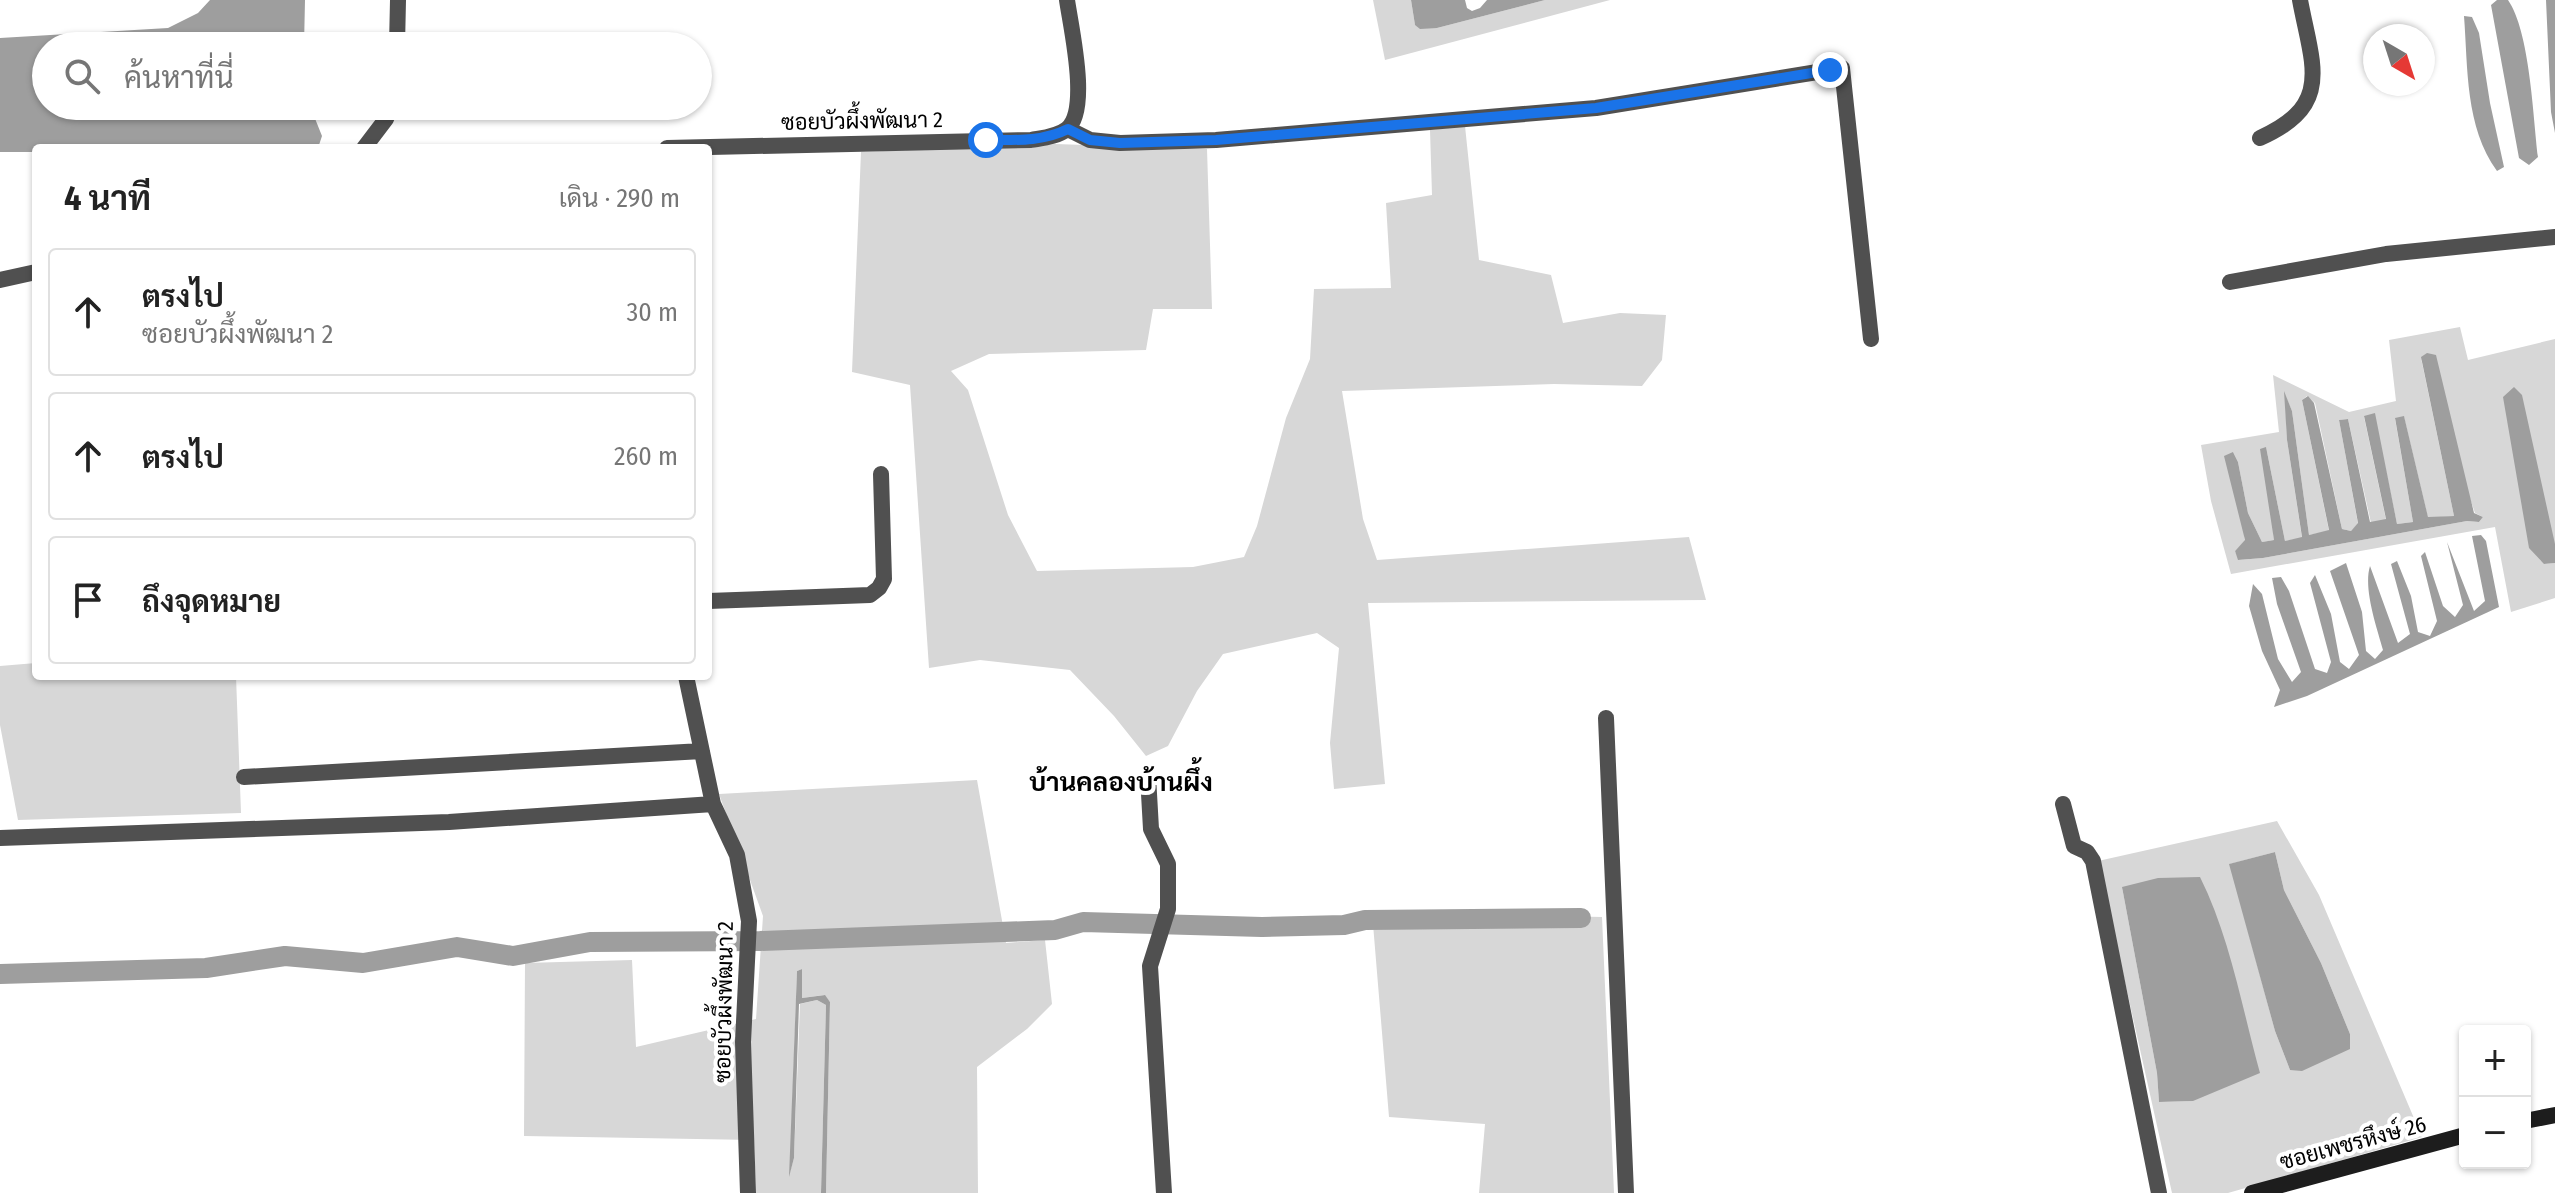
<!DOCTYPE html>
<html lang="th">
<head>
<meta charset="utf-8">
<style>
	:root { --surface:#fff; --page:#f2f2f2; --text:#222; --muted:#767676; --line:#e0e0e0 }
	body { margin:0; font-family:"Fira Sans Condensed",Sarabun,sans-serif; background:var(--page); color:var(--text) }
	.controls { position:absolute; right:24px; bottom:24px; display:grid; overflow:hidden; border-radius:8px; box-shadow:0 2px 6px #0004 }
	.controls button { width:72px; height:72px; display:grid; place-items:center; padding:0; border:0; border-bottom:2px solid var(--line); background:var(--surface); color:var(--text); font:40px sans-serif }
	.compass { position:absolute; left:2363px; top:24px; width:72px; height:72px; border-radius:50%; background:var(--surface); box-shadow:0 2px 6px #0004; rotate:141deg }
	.stop { position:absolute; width:24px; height:24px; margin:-18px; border:6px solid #1a73e8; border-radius:50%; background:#fff }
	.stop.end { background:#1a73e8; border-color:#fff; box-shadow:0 2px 8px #0008 }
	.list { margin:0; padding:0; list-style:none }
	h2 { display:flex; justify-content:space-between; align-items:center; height:104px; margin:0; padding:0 32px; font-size:34px }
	h2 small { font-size:26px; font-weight:400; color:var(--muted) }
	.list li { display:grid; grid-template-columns:52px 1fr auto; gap:24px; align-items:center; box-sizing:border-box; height:128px; margin:0 16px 16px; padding:0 16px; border:2px solid var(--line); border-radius:8px }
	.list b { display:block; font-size:30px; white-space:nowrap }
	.list p { margin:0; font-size:26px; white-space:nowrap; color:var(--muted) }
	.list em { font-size:26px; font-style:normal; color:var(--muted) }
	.icon { flex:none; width:44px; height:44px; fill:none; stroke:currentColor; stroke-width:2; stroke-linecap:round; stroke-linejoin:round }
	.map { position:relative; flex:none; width:2555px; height:1193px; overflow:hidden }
	.search { position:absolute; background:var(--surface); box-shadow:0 2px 6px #0004; left:32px; top:32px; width:680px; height:88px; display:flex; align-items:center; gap:20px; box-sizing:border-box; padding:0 28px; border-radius:44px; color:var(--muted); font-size:30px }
	.panel { position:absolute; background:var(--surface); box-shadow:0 2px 6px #0004; left:32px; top:144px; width:680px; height:536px; border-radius:8px }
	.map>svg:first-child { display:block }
	.green { fill:#d7d7d7; fill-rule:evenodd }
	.water { fill:#9e9e9e }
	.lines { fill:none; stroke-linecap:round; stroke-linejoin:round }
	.canal { stroke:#9e9e9e; stroke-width:20 }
	.street { stroke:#505050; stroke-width:16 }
	.secondary { stroke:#1d1d1d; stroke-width:16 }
	.route { stroke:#1a73e8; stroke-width:10 }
	.labels { text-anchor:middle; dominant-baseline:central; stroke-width:8; stroke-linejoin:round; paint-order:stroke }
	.street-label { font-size:22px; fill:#000; stroke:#fff }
	.quarter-label { font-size:26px; font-weight:bold; fill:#000; stroke:#fff }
</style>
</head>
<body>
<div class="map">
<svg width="2555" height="1193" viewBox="0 0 2555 1193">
	<rect width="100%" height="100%" fill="#fff"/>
	<path class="green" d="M1373 0H1411L1415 25 1437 28 1545 0H1610L1385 60Z
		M1465 126 1479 260 1551 275 1563 323 1620 313 1666 315 1662 360 1642 386 1554 384 1342 391 1363 519 1377 560 1689 537 1706 600 1368 603 1385 784 1334 789 1330 743 1339 648 1317 633 1223 654 1197 691 1168 746 1146 756 1114 716 1070 670 980 660 929 668 910 385 852 372 861 152 1055 144 1207 149 1212 309H1153L1146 350 989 354 951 371 968 390 1008 515 1037 571 1193 567 1244 557 1257 526 1286 418 1310 359 1314 289 1391 288 1386 203 1432 195 1430 130Z
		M2460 327 2468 360 2555 339V544L2544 564 2555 563V598L2511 612 2495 527 2231 574 2211 501 2201 445 2279 432 2273 375 2349 412 2396 401 2389 340ZM2421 358 2475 513 2483 517 2479 522 2467 521 2263 558 2239 560 2235 551 2245 541 2233 452 2238 462 2248 513 2262 542 2274 540 2266 447 2285 541 2302 538 2287 440 2285 395 2292 411 2309 535 2329 531 2302 400 2307 396 2315 403 2342 529 2351 531 2358 524 2339 420 2348 419 2371 523 2386 520 2364 417 2374 414 2397 524 2413 522 2395 419 2404 417 2428 518 2454 516Z
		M36 663V676H236L241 813 18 820 0 725V666Z
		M977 780 1006 943 1045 940 1052 1004 1027 1029 977 1067 978 1193H826L830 1002 824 995 802 998V969L797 971 790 1172 794 1158 800 1004 817 1000 826 1005 821 1193H756L754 1140 524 1136 525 963 632 960 636 1047 756 1019 763 916 719 794Z
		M2277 821 2319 895 2422 1137 2228 1193H2172L2098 861ZM2275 852 2284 890 2321 963 2350 1034 2290 1070 2275 1031 2230 864ZM2122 887 2193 1101 2159 1102 2157 1073Z
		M1372 912 1602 917 1614 1193H1479L1485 1124 1389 1117Z"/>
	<path class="water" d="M210 0H305L304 46H46V106H310L322 136 318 148H36V152H0V38L168 28 198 13Z
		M1411 0H1465L1467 8 1472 11 1480 8 1487 0H1545L1437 28 1420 29 1415 25Z
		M2497 0H2508C2530 32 2533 116 2538 157L2529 165 2519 158 2491 5Z
		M2546 0H2555V133L2551 112Z
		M2464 16 2472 17 2479 33 2490 103 2504 167 2497 171C2465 127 2468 68 2464 16Z
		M2427 353 2436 355 2474 513 2483 517 2479 522 2467 521 2263 558 2238 560 2235 551 2245 540 2224 456 2233 452 2238 462 2248 513 2262 542 2274 540 2260 449 2266 447 2285 541 2302 537 2287 440 2284 391 2292 411 2309 535 2329 530 2302 400 2308 396 2314 403 2342 529 2351 531 2358 523 2339 420 2348 419 2370 522 2386 519 2364 416 2375 413 2397 524 2413 522 2395 418 2404 416 2428 517 2454 516 2421 357Z
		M2514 387 2522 395 2555 544V563L2544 564 2529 548 2503 397Z
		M2481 535 2486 541 2499 607 2307 696 2274 707 2280 690 2262 651 2249 606 2253 584 2262 594 2278 659 2292 682 2301 672 2277 604 2272 578 2281 577 2289 591 2315 669 2327 673 2331 662 2310 583 2315 575 2331 614 2340 662 2349 669 2359 655 2330 571 2346 563 2362 612 2366 651 2375 659 2383 650C2377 628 2363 589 2370 566L2398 643 2410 634 2391 564 2397 561 2411 596 2418 632 2430 636 2437 621 2421 556 2425 552 2443 606 2455 617 2463 605 2447 542 2474 611 2485 601 2472 536Z
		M2275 852 2284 890 2321 963 2350 1034V1049L2302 1071 2290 1070 2275 1031 2229 864Z
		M2200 877C2230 937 2242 1008 2260 1073L2193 1101 2159 1102 2157 1073 2122 887 2158 878Z
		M802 969V998L825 995 830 1002 826 1193H821L826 1005 817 1000 799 1004 794 1158 789 1177 797 971Z"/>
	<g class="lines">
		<path class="canal" d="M0 974 206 968 285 956 363 963 457 947 513 956 590 942 760 941 1055 930 1083 922 1262 927 1344 925 1365 920 1581 918"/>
		<path class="street" d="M397 46 398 0
			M1068 129 1090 140 1120 143 1216 140 1596 108 1842 68 1871 339
			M2260 138C2334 105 2312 65 2300 0
			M364 148 386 119 391 106
			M667 148 1031 140C1042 138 1057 137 1067 129 1090 110 1071 28 1067 0
			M0 280 36 272
			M2230 282 2386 254 2555 237
			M708 601 870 595 879 588 884 579 881 474
			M686 676 713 804 737 855 749 921 743 1042 748 1193
			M1606 718 1626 1193
			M1148 776 1151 829 1168 864V909L1150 966 1164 1193
			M244 777 702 751
			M2063 804 2074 846 2087 852 2093 861 2159 1193
			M0 838 449 822 713 804"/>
		<path class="secondary" d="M2525 1121 2555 1115
			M2252 1193 2465 1135"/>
	</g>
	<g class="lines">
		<path class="route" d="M986 140C1014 140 1042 142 1068 129L1090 140 1120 143 1216 140 1596 108 1830 70"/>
	</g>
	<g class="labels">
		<g class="street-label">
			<text transform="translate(862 121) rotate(-1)">ซอยบัวผึ้งพัฒนา 2</text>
			<text transform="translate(724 1002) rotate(-89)">ซอยบัวผึ้งพัฒนา 2</text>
			<text transform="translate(2353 1143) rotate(-15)">ซอยเพชรหึงษ์ 26</text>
		</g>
		<g class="quarter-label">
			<text x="1121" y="782">บ้านคลองบ้านผึ้ง</text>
		</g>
	</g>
</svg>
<div class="controls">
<button>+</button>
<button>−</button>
</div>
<svg class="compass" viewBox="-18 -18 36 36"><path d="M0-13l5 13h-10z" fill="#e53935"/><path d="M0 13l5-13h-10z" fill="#767676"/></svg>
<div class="stop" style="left:986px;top:140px"></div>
<div class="stop end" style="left:1830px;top:70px"></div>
<div class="search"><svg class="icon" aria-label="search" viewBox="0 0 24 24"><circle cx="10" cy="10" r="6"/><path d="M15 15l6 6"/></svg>ค้นหาที่นี่</div>
<section class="panel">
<h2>4 นาที<small>เดิน · 290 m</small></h2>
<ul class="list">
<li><svg class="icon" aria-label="ahead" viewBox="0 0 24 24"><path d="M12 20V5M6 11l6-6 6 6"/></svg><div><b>ตรงไป</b><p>ซอยบัวผึ้งพัฒนา 2</p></div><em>30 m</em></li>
<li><svg class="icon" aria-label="ahead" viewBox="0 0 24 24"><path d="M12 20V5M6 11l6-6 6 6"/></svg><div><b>ตรงไป</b></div><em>260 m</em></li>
<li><svg class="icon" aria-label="arrive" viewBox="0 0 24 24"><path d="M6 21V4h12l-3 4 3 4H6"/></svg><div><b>ถึงจุดหมาย</b></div></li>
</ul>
</section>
</div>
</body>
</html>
